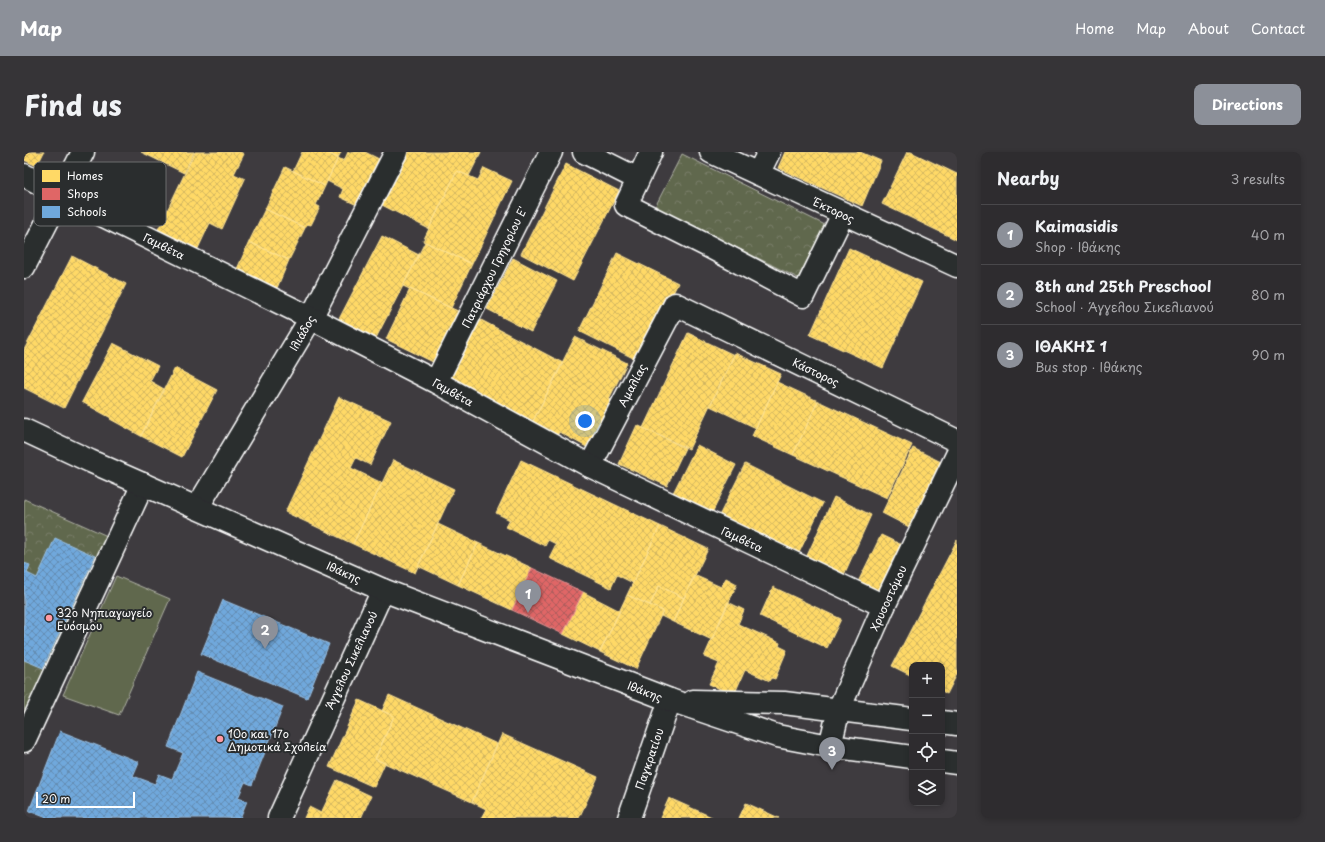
<!DOCTYPE html>
<html lang="en">
<head>
<meta charset="utf-8">
<style>
	:root { --surface:#2e2c2f; --page:#363437; --text:#f1f3f6; --muted:#a7a7aa; --line:#49484b; --accent:#8c9099 }
	body { margin:0; font-family:"Playpen Sans",sans-serif; background:var(--page); color:var(--text) }
	.controls { position:absolute; right:12px; bottom:12px; display:grid; overflow:hidden; border-radius:8px; box-shadow:0 2px 6px #0003 }
	.controls button { width:36px; height:36px; display:grid; place-items:center; padding:0; border:0; border-bottom:1px solid var(--line); background:var(--surface); color:var(--text); font:20px sans-serif }
	.scale { position:absolute; left:12px; bottom:10px; width:99px; box-sizing:border-box; padding-left:4px; border:2px solid #fff; border-top:0; font-size:11px; line-height:14px; white-space:nowrap; color:#fff; -webkit-text-stroke:3px #2a2d2e; paint-order:stroke }
	.you { position:absolute; left:561px; top:269px; width:14px; height:14px; margin:-10px; border:3px solid #fff; border-radius:50%; background:#1a73e8; box-shadow:0 0 0 6px #1a73e833 }
	.badge { display:grid; place-items:center; width:26px; height:26px; border-radius:50%; background:var(--accent); color:#fff; font-size:13px; font-weight:700 }
	.pin { position:absolute; translate:-50% -33px; filter:drop-shadow(0 1px 2px #0008) }
	.pin::after { content:''; position:absolute; top:21px; width:14px; height:12px; background:inherit; clip-path:polygon(0 0,100% 0,50% 100%) }
	.list { margin:0; padding:0; list-style:none }
	h2 { display:flex; justify-content:space-between; align-items:center; height:52px; margin:0; padding:0 16px; font-size:17px }
	h2 small { font-size:13px; font-weight:400; color:var(--muted) }
	.list li { display:grid; grid-template-columns:26px 1fr auto; gap:12px; align-items:center; box-sizing:border-box; height:60px; padding:0 16px; border-top:1px solid var(--line) }
	.list b { display:block; font-size:15px; white-space:nowrap }
	.list p { margin:0; font-size:13px; white-space:nowrap; color:var(--muted) }
	.list em { font-size:13px; font-style:normal; color:var(--muted) }
	.icon { flex:none; width:22px; height:22px; fill:none; stroke:currentColor; stroke-width:2; stroke-linecap:round; stroke-linejoin:round }
	.map { position:relative; flex:none; width:933px; height:666px; overflow:hidden; border-radius:8px }
	header { display:flex; align-items:center; gap:24px; box-sizing:border-box; height:56px; padding:0 20px; background:var(--accent); color:#fff }
	header strong { font-size:19px }
	nav { display:flex; gap:22px; margin-inline-start:auto; font-size:14px }
	.intro { display:flex; align-items:center; justify-content:space-between; box-sizing:border-box; height:96px; padding:0 24px }
	h1 { margin:0; font-size:28px }
	.button { padding:10px 18px; border-radius:8px; background:var(--accent); color:#fff; font-size:14px; font-weight:700 }
	main { display:flex; gap:24px; padding:0 24px }
	aside { flex:1; background:var(--surface); border-radius:8px; box-shadow:0 2px 6px #0003 }
	.map>svg:first-child { display:block }
	.park { fill:url(#park-crowns); stroke:#b0b3a6 }
	.pitch { fill:#61674e; stroke:#b0b3a6 }
	.homes { fill:url(#homes-cross-hatch); stroke:#ffe494 }
	.shops { fill:url(#shops-cross-hatch); stroke:#e99494 }
	.schools { fill:url(#schools-cross-hatch); stroke:#9ac2e6 }
	.lines { fill:none; stroke-linecap:round; stroke-linejoin:round }
	.pedestrian-casing { stroke:#fff; stroke-width:25 }
	.minor-casing { stroke:#fff; stroke-width:25 }
	.tertiary-casing { stroke:#fff; stroke-width:25 }
	.pedestrian { stroke:#2a2d2e; stroke-width:22 }
	.minor { stroke:#2a2d2e; stroke-width:22 }
	.tertiary { stroke:#2a2d2e; stroke-width:22 }
	.poi-dot { fill:#ff9aa2; stroke:#2a2d2e; stroke-width:1.5 }
	.labels { text-anchor:middle; dominant-baseline:central; stroke-width:4; stroke-linejoin:round; paint-order:stroke }
	.street-label { font-size:11px; fill:#fff; stroke:#2a2d2e }
	.poi-label { font-size:11px; fill:#fff; stroke:#2a2d2e; text-anchor:start }
	.key { fill:#2a2d2e; stroke:#6a6c6d; stroke-width:1 }
	.key-label { font-size:11px; fill:#fff }
</style>
</head>
<body>
<header>
<strong>Map</strong>
<nav><a>Home</a><a>Map</a><a>About</a><a>Contact</a></nav>
</header>
<div class="intro"><h1>Find us</h1><a class="button">Directions</a></div>
<main>
<div class="map">
<svg width="933" height="666" viewBox="0 0 933 666">
	<defs>
		<pattern id="park-crowns" width="20" height="18" patternUnits="userSpaceOnUse"><rect width="20" height="18" fill="#61674e"/><path d="M2 6a3 3 0 1 1 6 0M12 15a3 3 0 1 1 6 0" fill="none" stroke="#797e69"/></pattern>
		<pattern id="homes-cross-hatch" width="8" height="8" patternUnits="userSpaceOnUse"><rect width="8" height="8" fill="#ffd966"/><path d="M0 0l8 8M0 8l8-8" fill="none" stroke="#d2b660"/></pattern>
		<pattern id="shops-cross-hatch" width="8" height="8" patternUnits="userSpaceOnUse"><rect width="8" height="8" fill="#e06666"/><path d="M0 0l8 8M0 8l8-8" fill="none" stroke="#ac5d5d"/></pattern>
		<pattern id="schools-cross-hatch" width="8" height="8" patternUnits="userSpaceOnUse"><rect width="8" height="8" fill="#6fa8dc"/><path d="M0 0l8 8M0 8l8-8" fill="none" stroke="#648cb1"/></pattern>
	</defs>
	<rect width="100%" height="100%" fill="#3e3b3f"/>
	<filter id="ink" filterUnits="userSpaceOnUse"><feTurbulence type="fractalNoise" baseFrequency=".025" numOctaves="2"/><feDisplacementMap in="SourceGraphic" scale="8" xChannelSelector="R" yChannelSelector="G"/><feConvolveMatrix kernelMatrix="1 2 1 2 8 2 1 2 1" color-interpolation-filters="sRGB"/></filter>
	<g filter="url(#ink)">
		<path class="park" d="M658 2 801 73 774 126 631 55Z
			M0 347 90 387 0 581Z"/>
		<path class="pitch" d="M92 424 146 447 95 563 39 543Z"/>
		<path class="homes" d="M0 0H20L13 14 0 8Z
			M117 0H170L160 21Z
			M171 0H216L220 2 210 22 221 27 198 77 186 71 170 105 130 86Z
			M278 0H301L314 6 301 34 269 19Z
			M301 0H317L314 6Z
			M324 0H341L355 7 333 53 316 45 319 37 303 29 314 6 320 9Z
			M385 0H457L445 24 433 19 405 77 358 53Z
			M761 0H836L857 9 838 54 754 16Z
			M883 0H887L933 22V88L858 52Z
			M542 12 595 39 549 129 497 102Z
			M261 15 301 34 292 53 296 55 287 73 283 72 281 76 241 57Z
			M460 16 488 29 448 112 399 89 433 19 454 28Z
			M241 57 281 76 265 108 225 90Z
			M358 84 395 103 352 186 315 167Z
			M225 90 265 108 253 136 213 117Z
			M401 90 448 112 427 156 379 134Z
			M825 96 898 130 859 216 786 183Z
			M593 101 654 131 615 209 555 179Z
			M48 104 102 132 40 256 0 236V198Z
			M489 106 533 129 507 180 463 157Z
			M386 137 436 160 411 211 362 187Z
			M457 168 539 211 507 273 425 228Z
			M664 181 710 203 665 297 619 276Z
			M551 185 603 211 585 247 596 252 570 299 535 280 532 286 507 273Z
			M89 191 134 214 126 229 140 237 117 284 86 267 87 266 58 250Z
			M711 201 757 222 732 276 686 254Z
			M151 216 193 238 158 305 117 284Z
			M753 230 794 249 769 303 728 284Z
			M315 245 367 269 346 313 332 306 327 316 358 331 329 392 261 360Z
			M794 249 888 293 863 346 769 303Z
			M613 273 661 296 643 334 595 312Z
			M673 293 712 313 687 363 648 343Z
			M889 296 921 312 889 377 858 361Z
			M369 308 430 337 391 421 329 392Z
			M497 308 636 374 609 431 593 423 587 436 525 406 532 392 524 388 521 394 482 375 486 368 472 361Z
			M721 312 799 351 773 405 694 366Z
			M810 345 847 363 819 425 781 408Z
			M414 372 454 391 434 433 394 414Z
			M636 374 684 397 660 446 635 434 626 453 603 443Z
			M857 383 882 395 859 443 834 430Z
			M933 388V522L923 542 918 539V513H888V524L868 514Z
			M454 391 508 416 488 458 434 433Z
			M670 423 697 435 702 426 713 432 688 488 649 470Z
			M635 434 660 446 649 470 637 464 639 459 626 453Z
			M749 435 817 467 803 496 736 464Z
			M559 440 596 459 576 500 539 482Z
			M603 443 639 459 612 517 576 500Z
			M704 450 720 458 714 472 756 491 755 494 763 498 751 527 748 526 746 529 721 518 710 543 685 532 695 511 680 505Z
			M365 543 473 592 448 650 351 607 370 564 358 559Z
			M335 548 370 564 351 607 361 611 350 635 305 615Z
			M478 582 574 625 555 666H457L462 657 448 650Z
			M313 628 347 644 337 666H280L285 655 297 661Z
			M645 646 690 666H636Z
			M722 651 755 666H715Z"/>
		<path class="shops" d="M508 416 559 440 539 482 488 458Z"/>
		<path class="schools" d="M31 386 71 404 19 516 0 508V411L6 413 3 421 13 426Z
			M199 448 305 492 283 546 177 502Z
			M173 520 259 555 228 633 221 630 214 646 223 649 216 666H23L5 659 36 579 115 610 109 624 131 632 135 622 148 627 159 601 144 595Z"/>
		<g class="lines">
			<defs>
				<path id="pedestrian" d="M0 589 119 332
					M255 666 359 438"/>
				<path id="minor" d="M560 0 614 27
					M627 0 602 53 682 93 779 144 819 62
					M687 0 933 114
					M734 22 745 0
					M0 115 59 0
					M566 314 651 152 933 289
					M173 356 287 166 372 0
					M860 454 933 303
					M605 666 646 548"/>
				<path id="tertiary" d="M0 23 37 43 287 166 412 230 566 314 860 454 815 557 806 594
					M412 230 527 0
					M0 278 66 309 359 438 646 548 753 584 806 594 888 605
					M669 549 760 551 888 567
					M918 570 933 572
					M918 609 933 611"/>
			</defs>
			<use href="#pedestrian" class="pedestrian-casing"/>
			<use href="#minor" class="minor-casing"/>
			<use href="#tertiary" class="tertiary-casing"/>
			<use href="#pedestrian" class="pedestrian"/>
			<use href="#minor" class="minor"/>
			<use href="#tertiary" class="tertiary"/>
		</g>
	</g>
	<g class="poi-dot">
		<circle cx="25" cy="466" r="4"/>
		<circle cx="196" cy="587" r="4"/>
	</g>
	<g class="labels">
		<g class="street-label">
			<text transform="translate(810 58) rotate(25)">Έκτορος</text>
			<text transform="translate(140 94) rotate(26)">Γαμβέτα</text>
			<text transform="translate(470 115) rotate(-64)">Πατριάρχου Γρηγορίου Ε'</text>
			<text transform="translate(278 181) rotate(-60)">Ιλιάδος</text>
			<text transform="translate(792 220) rotate(26)">Κάστορος</text>
			<text transform="translate(608 233) rotate(-62)">Αμαλίας</text>
			<text transform="translate(429 240) rotate(29)">Γαμβέτα</text>
			<text transform="translate(718 387) rotate(25)">Γαμβέτα</text>
			<text transform="translate(320 420) rotate(24)">Ιθάκης</text>
			<text transform="translate(864 446) rotate(-65)">Χρυσοστόμου</text>
			<text transform="translate(327 508) rotate(-65)">Άγγελου Σικελιανού</text>
			<text transform="translate(621 539) rotate(21)">Ιθάκης</text>
			<text transform="translate(625 607) rotate(-71)">Παγκρατίου</text>
		</g>
		<g class="poi-label">
			<text x="33" y="460">32ο Νηπιαγωγείο<tspan x="33" dy="13">Ευόσμου</tspan></text>
			<text x="204" y="581">10ο και 17ο<tspan x="204" dy="13">Δημοτικά Σχολεία</tspan></text>
		</g>
	</g>
	<rect x="10" y="10" width="132" height="64" rx="6" class="key"/>
	<rect x="18" y="18" width="18" height="12" fill="#ffd966"/>
	<rect x="18" y="36" width="18" height="12" fill="#e06666"/>
	<rect x="18" y="54" width="18" height="12" fill="#6fa8dc"/>
	<g class="key-label">
		<text x="43" y="28">Homes</text>
		<text x="43" y="46">Shops</text>
		<text x="43" y="64">Schools</text>
	</g>
</svg>
<div class="controls">
<button>+</button>
<button>−</button>
<button><svg class="icon" aria-label="locate" viewBox="0 0 24 24"><circle cx="12" cy="12" r="6"/><path d="M12 2v4M12 18v4M2 12h4M18 12h4"/></svg></button>
<button><svg class="icon" aria-label="layers" viewBox="0 0 24 24"><path d="M12 4l9 5-9 5-9-5zM3 14l9 5 9-5"/></svg></button>
</div>
<div class="scale">20 m</div>
<div class="you"></div>
<div class="pin badge" style="left:504px;top:461px">1</div>
<div class="pin badge" style="left:241px;top:497px">2</div>
<div class="pin badge" style="left:808px;top:618px">3</div>
</div>
<aside>
<h2>Nearby<small>3 results</small></h2>
<ul class="list">
<li><span class="badge">1</span><div><b>Kaimasidis</b><p>Shop · Ιθάκης</p></div><em>40 m</em></li>
<li><span class="badge">2</span><div><b>8th and 25th Preschool</b><p>School · Άγγελου Σικελιανού</p></div><em>80 m</em></li>
<li><span class="badge">3</span><div><b>ΙΘΑΚΗΣ 1</b><p>Bus stop · Ιθάκης</p></div><em>90 m</em></li>
</ul>
</aside>
</main>
</body>
</html>
